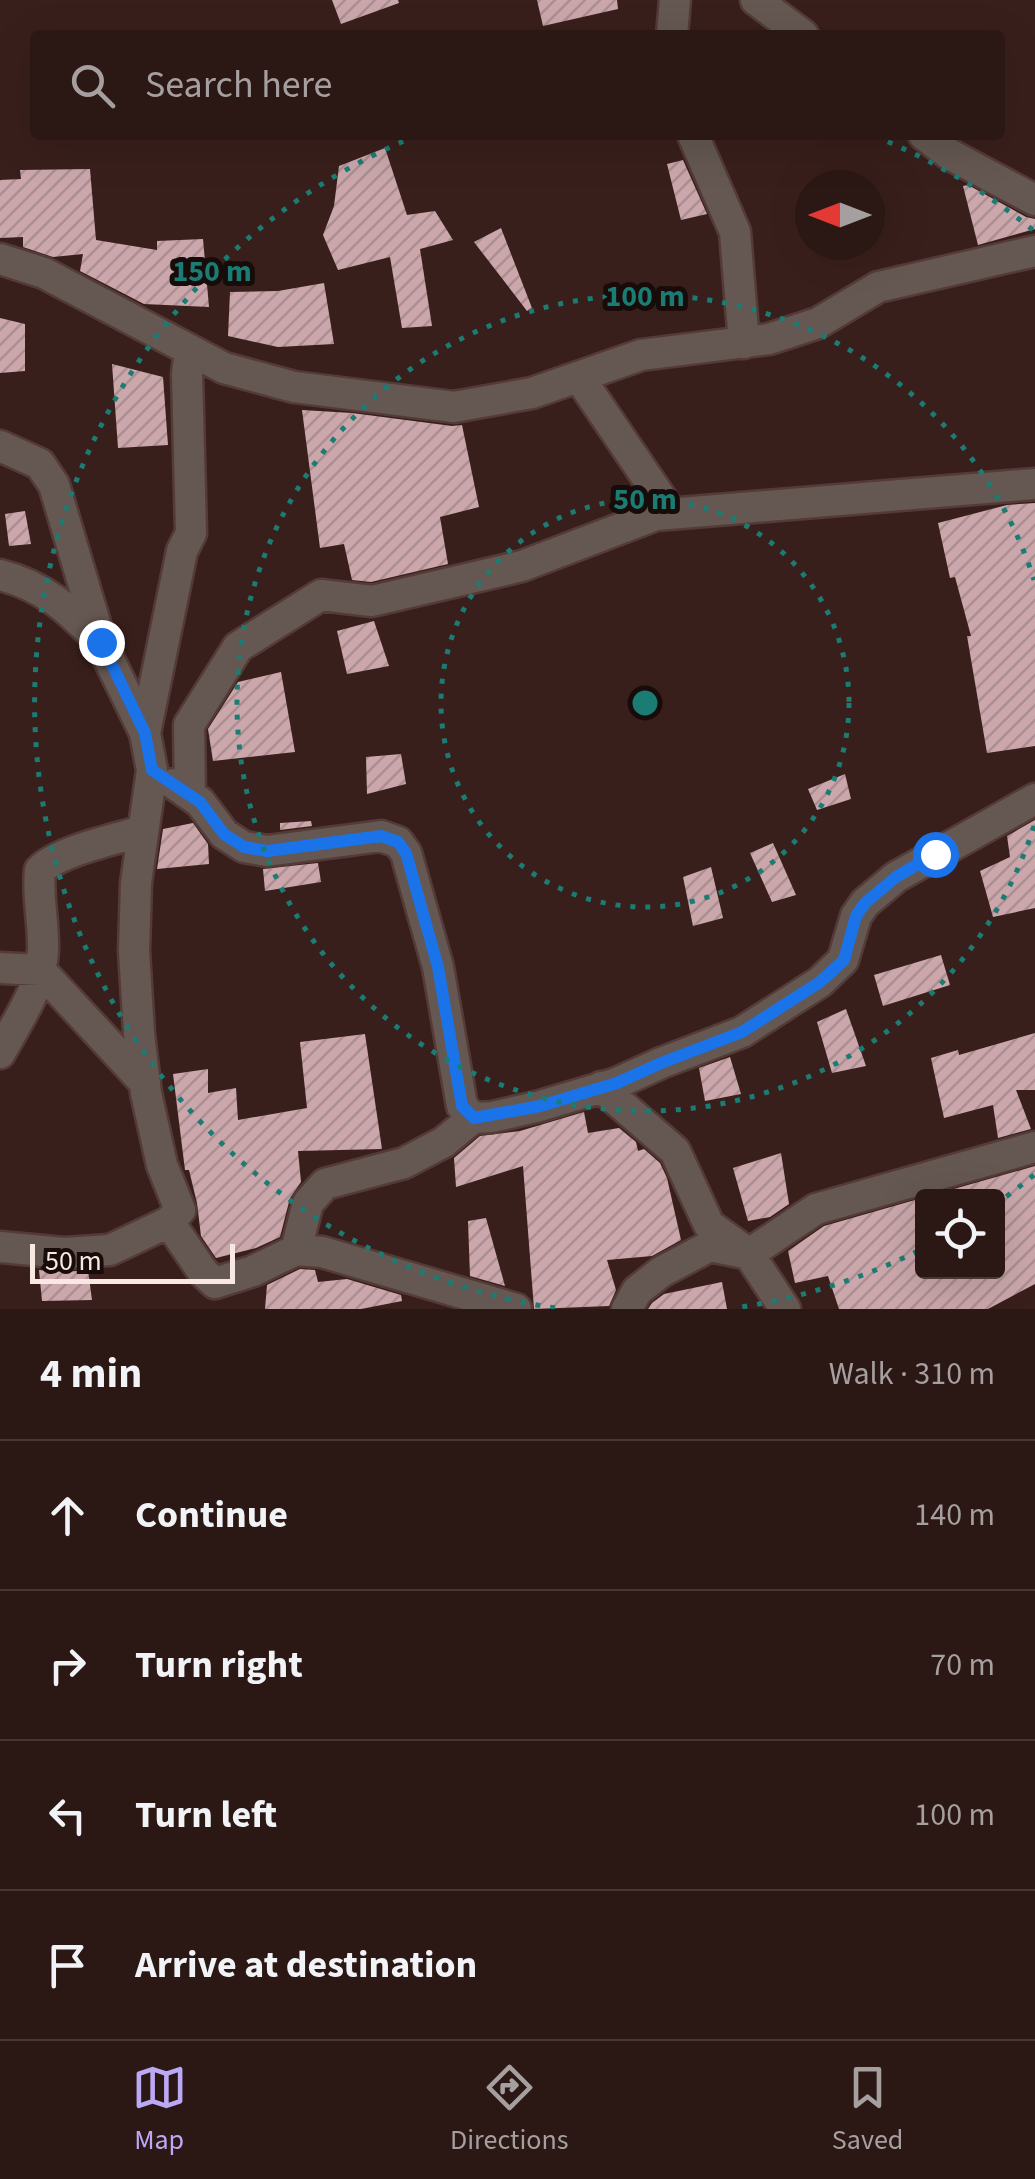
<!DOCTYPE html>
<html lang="en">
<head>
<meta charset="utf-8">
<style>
	:root { --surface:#2b1714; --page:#33201d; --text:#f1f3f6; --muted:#a69fa0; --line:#473634; --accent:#bca9f5 }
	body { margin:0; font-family:"Source Sans 3",sans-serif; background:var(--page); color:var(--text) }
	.controls { position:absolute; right:30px; bottom:30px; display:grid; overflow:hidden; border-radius:10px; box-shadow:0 10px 40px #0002 }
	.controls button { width:90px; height:90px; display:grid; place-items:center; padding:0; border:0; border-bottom:2px solid var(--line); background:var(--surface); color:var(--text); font:50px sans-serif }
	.compass { position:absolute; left:795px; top:170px; width:90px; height:90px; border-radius:50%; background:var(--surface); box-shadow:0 10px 40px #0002; rotate:270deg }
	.scale { position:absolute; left:30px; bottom:25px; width:205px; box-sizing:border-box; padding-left:10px; border:5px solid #f9e7e3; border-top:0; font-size:28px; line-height:35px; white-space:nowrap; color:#f9e7e3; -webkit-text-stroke:8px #180c0a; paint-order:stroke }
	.stop { position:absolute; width:30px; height:30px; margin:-22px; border:8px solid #1a73e8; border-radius:50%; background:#fff }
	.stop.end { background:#1a73e8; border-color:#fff; box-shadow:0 2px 10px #0008 }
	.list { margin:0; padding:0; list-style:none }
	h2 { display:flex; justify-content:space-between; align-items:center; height:130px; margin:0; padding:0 40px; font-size:42px }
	h2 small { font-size:32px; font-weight:400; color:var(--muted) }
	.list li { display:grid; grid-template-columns:65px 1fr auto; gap:30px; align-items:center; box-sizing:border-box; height:150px; padding:0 40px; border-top:2px solid var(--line) }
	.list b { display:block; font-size:38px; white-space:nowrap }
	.list em { font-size:32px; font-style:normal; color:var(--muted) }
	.icon { flex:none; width:55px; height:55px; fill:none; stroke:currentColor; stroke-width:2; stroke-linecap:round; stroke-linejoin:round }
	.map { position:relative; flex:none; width:1035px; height:1309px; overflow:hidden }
	.search { position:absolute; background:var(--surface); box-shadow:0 10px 40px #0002; left:30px; right:30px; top:30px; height:110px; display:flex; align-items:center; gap:25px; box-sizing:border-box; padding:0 35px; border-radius:10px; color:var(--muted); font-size:38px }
	.sheet { height:730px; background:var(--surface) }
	nav { display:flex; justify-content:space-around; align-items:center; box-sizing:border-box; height:140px; border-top:2px solid var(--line); background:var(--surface); font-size:28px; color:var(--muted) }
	nav a { display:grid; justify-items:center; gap:5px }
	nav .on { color:var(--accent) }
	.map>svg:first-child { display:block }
	.building { fill:url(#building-hatch) }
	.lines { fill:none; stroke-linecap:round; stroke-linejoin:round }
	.minor-casing { stroke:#543b37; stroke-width:35 }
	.minor { stroke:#655852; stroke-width:30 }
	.route { stroke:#1a73e8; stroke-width:12 }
	.ring { fill:none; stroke:#1b7c74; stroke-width:5; stroke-dasharray:5 10 }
	.centre { fill:#1b7c74; stroke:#180c0a; stroke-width:5 }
	.ring-label { font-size:30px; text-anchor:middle; font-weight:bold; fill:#1b7c74; stroke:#180c0a; stroke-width:10; stroke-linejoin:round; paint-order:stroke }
</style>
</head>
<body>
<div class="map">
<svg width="1035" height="1309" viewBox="0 0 1035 1309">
	<defs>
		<pattern id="building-hatch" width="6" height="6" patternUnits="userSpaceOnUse" patternTransform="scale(2.5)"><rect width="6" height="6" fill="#cba7ab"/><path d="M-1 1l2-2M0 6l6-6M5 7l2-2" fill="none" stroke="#ab8e91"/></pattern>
	</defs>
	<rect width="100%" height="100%" fill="#391f1b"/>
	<path class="building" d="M332 0H398L399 3 341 24Z
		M537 0H617L618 9 543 26Z
		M385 148 407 215 435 211 453 240 420 249 432 326 402 328 390 257 338 270 323 235 334 206 339 166Z
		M683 160 707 214 681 220 667 164Z
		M90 169 96 240 157 250V241L203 239 209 307 144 304 80 271 83 254 53 257 23 247V237L0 238V180L21 179 20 170Z
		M968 185 1026 217 1035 219V229L978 245 963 186Z
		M501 228 532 308 527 311 474 242Z
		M324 283 334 344 278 347 228 336 230 292 278 291Z
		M0 318 25 324V371L0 373Z
		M112 364 163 377 168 445 118 448Z
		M302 410 352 413 452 426 462 425 479 507 440 517 448 564 371 582 352 580 344 544 320 548Z
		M1035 503V746L987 753 967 636H971L955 577 950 578 938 523 1007 505Z
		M25 511 31 544 9 546 5 514Z
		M374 621 389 666 347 674 337 631Z
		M281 672 295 752 213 761 208 729 238 682Z
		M401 754 406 784 367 794 366 757Z
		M845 774 851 799 817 810 808 789Z
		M1035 820V908L993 917 980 871 1010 857 1007 836Z
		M311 821 312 826 280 830V823Z
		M193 823 208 844 209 864 157 869 163 829Z
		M773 843 796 895 772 902 750 853Z
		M318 863 321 882 265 891 263 869Z
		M711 867 723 918 693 926 683 877Z
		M941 955 950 985 883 1006 874 975Z
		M846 1009 866 1066 832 1073 817 1022Z
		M1035 1033V1090H1016L1031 1129 998 1138 993 1105 944 1118 931 1058 958 1050 959 1055Z
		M365 1034 382 1149 298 1151 301 1182 290 1198 280 1237 256 1248 216 1258 201 1236 197 1203 189 1170H185L173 1074 208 1069V1093L236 1088 238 1120 307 1108 300 1042Z
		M730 1057 741 1094 705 1101 699 1068Z
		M584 1112 588 1133 619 1128 636 1142 638 1151 644 1149 660 1163 667 1178 681 1240 652 1256 607 1260 616 1290 609 1306 534 1309 523 1166 456 1187 454 1158 480 1136 520 1131Z
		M781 1153 789 1204 770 1217 748 1221 733 1168Z
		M1035 1166V1284L988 1309H839L828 1276 795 1283 788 1251 824 1226 922 1198V1272H998V1196H929Z
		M486 1218 505 1286 470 1276 468 1221Z
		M300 1269 315 1270 318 1282 347 1279 401 1295 402 1301 361 1309H265L267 1285Z
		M39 1270 65 1272 88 1270 92 1300 42 1301Z
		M722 1282 727 1309H648L652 1303 664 1294Z"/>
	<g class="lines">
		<defs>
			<path id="minor" d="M756 0 803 35
				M672 35 675 0
				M693 135 735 232 744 343
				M924 135 949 154 1035 200
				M0 259 44 273 224 368 294 387 454 407 532 393 641 355 769 339 818 323 878 287 1035 251
				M579 377 671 513
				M0 446 40 464 54 485 101 643 145 733 152 770 136 883 134 951 139 1033 146 1093 162 1165 180 1210 169 1222 110 1250 64 1253 0 1247
				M0 575C44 586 68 609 99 640
				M145 733 182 551 191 533 187 374 190 350
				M174 784 200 802 224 834 244 847 267 851 381 836 398 842 406 853 438 967 462 1106 473 1118
				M190 794 189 725 238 647 321 595 372 601 522 566 656 515 1035 484
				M0 968 40 970 145 1083
				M0 1053C17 1022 42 986 43 950 44 923 37 896 40 870 59 851 116 839 143 831
				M601 1087 675 1151 709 1225 749 1254 816 1209 1035 1147
				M169 1222 203 1272 215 1283 253 1271 296 1250 322 1252 516 1309
				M296 1250 308 1203 325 1184 404 1163 444 1142 473 1118 492 1117 540 1106 617 1083 661 1063 742 1032 820 982 843 960 856 916 865 903 896 877 1035 799
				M627 1309 637 1291 661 1272 710 1246 749 1254 785 1309"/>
		</defs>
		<use href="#minor" class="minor-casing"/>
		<use href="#minor" class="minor"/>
	</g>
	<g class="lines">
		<path class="route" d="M101 642 145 733 152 770 200 802 224 834 244 847 267 851 381 836 398 842 406 853 438 967 462 1106 474 1118 540 1106 617 1083 661 1063 742 1032 820 982 844 960 856 916 865 903 896 877 935 854"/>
	</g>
	<g class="ring">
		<circle cx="645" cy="703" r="204"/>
		<path d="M1034 826A408 408 0 1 1 1034 580"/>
		<path d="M1034 1175A612 612 0 0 1 1000 1201M918 1251A612 612 0 0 1 735 1308M555 1308A612 612 0 0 1 416 136M874 136A612 612 0 0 1 1034 231"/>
	</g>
	<circle cx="645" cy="703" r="15" class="centre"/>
	<g class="ring-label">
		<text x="212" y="281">150 m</text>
		<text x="645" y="306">100 m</text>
		<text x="645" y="509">50 m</text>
	</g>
</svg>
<div class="controls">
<button><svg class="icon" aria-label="locate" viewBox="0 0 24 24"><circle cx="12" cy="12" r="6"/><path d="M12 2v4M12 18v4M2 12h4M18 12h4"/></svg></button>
</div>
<svg class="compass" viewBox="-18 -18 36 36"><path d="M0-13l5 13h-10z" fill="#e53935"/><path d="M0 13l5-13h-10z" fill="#a69fa0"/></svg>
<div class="scale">50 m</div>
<div class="stop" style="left:935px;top:854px"></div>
<div class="stop end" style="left:101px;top:642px"></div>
<div class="search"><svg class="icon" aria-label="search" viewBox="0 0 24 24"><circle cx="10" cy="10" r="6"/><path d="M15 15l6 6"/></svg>Search here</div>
</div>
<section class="sheet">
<h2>4 min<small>Walk · 310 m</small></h2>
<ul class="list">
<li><svg class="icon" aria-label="ahead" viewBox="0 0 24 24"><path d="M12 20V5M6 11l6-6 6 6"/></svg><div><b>Continue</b></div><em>140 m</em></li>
<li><svg class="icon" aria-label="right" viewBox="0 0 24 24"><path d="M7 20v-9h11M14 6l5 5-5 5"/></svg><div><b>Turn right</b></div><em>70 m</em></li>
<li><svg class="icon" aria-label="left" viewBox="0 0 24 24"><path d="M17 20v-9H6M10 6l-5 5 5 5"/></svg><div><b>Turn left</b></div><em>100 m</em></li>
<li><svg class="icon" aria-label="arrive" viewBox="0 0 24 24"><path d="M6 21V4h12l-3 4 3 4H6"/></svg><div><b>Arrive at destination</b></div></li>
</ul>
</section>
<nav>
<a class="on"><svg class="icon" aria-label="map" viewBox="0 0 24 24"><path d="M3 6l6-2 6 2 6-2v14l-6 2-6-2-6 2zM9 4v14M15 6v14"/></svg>Map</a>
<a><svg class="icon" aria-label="directions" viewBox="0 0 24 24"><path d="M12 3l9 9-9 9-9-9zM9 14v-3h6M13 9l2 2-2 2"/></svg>Directions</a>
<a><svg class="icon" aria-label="saved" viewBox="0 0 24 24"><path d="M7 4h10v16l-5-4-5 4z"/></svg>Saved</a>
</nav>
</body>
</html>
